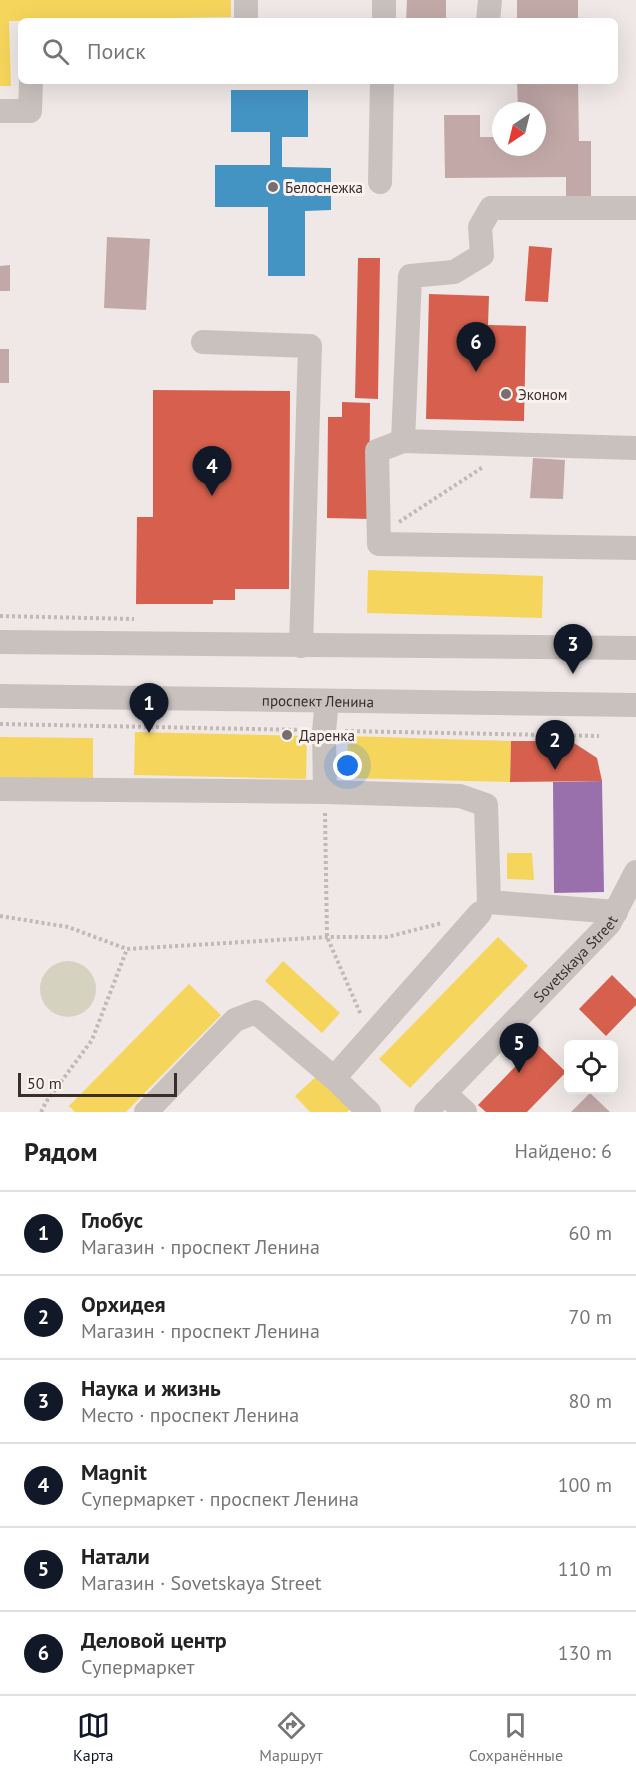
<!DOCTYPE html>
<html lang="ru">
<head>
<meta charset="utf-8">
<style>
	:root { --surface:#fff; --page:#f2f2f2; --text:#222; --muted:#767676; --line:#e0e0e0; --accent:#111827 }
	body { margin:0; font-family:"PT Sans",sans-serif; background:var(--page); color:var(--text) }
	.controls { position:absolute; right:18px; bottom:18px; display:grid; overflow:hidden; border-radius:9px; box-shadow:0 6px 24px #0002 }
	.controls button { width:54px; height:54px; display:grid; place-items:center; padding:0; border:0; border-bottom:2px solid var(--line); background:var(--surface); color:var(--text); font:30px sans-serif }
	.compass { position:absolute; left:492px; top:102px; width:54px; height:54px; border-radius:50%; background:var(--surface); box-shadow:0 6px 24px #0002; rotate:215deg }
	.scale { position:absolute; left:18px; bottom:15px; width:159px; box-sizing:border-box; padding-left:6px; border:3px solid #3a2d2c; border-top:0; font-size:16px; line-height:21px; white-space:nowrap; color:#3a2d2c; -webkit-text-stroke:4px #faf2ee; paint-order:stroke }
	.you { position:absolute; left:348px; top:766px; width:21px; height:21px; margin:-15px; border:4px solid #fff; border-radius:50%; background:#1a73e8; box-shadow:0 0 0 9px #1a73e833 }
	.badge { display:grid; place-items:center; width:39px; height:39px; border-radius:50%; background:var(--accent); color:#fff; font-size:20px; font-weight:700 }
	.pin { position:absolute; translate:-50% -50px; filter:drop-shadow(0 2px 3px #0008) }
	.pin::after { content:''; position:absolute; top:32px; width:21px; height:18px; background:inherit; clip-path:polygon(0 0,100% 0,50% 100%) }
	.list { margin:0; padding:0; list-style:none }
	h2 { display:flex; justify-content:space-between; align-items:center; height:78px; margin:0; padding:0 24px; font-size:26px }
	h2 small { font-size:20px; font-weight:400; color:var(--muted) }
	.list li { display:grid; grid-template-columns:39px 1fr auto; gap:18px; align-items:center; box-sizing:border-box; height:84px; padding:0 24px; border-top:2px solid var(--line) }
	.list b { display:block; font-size:22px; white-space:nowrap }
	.list p { margin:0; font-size:20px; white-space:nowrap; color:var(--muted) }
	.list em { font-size:20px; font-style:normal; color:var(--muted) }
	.icon { flex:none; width:33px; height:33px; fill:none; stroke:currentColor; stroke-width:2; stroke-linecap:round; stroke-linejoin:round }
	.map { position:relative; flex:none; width:636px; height:1112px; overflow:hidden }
	.search { position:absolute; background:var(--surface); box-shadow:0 6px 24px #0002; left:18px; right:18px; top:18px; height:66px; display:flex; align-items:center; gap:15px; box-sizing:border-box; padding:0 21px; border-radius:9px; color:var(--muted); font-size:22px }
	.sheet { height:582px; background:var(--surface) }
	nav { display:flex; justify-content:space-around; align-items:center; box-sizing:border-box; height:84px; border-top:2px solid var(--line); background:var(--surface); font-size:16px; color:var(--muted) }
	nav a { display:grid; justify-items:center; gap:3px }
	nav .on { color:var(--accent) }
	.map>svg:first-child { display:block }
	.green { fill:#d5d3c0 }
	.homes { fill:#f6d55c }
	.shops { fill:#d6604d }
	.offices { fill:#9970ab }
	.schools { fill:#4393c3 }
	.building { fill:#c2a9a8 }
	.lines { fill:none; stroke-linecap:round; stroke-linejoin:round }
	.path { stroke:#c2b9b6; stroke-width:4; stroke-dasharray:3 3; stroke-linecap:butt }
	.minor { stroke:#c9c1be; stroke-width:24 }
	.poi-dot { fill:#796e6d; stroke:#faf2ee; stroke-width:2 }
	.labels { text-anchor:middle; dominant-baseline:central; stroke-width:6; stroke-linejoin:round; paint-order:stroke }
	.poi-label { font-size:15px; fill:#3a2d2c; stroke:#faf2ee; text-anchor:start }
	.street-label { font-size:15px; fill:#3a2d2c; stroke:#faf2ee }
</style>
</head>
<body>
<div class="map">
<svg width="636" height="1112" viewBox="0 0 636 1112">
	<rect width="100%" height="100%" fill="#efe8e6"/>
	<path class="green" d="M40 989a28 28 0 1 1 56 0a28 28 0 1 1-56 0Z"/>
	<path class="homes" d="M0 0H231V17L9 21 11 86H0Z
		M368 570 543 576 542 618 367 613Z
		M135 732 307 736 306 779 134 775Z
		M348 736 511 741 510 782 347 778Z
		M0 737 93 738V779L0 778Z
		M507 853H532L534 880 507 879Z
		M498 937 528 966 410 1088 379 1059Z
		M283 961 340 1013 322 1033 265 981Z
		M189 984 221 1015 126 1112H75L69 1106Z
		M321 1072 353 1106 347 1112H310L295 1096Z"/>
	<path class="shops" d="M529 246 552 248 548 302 525 301Z
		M358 258H380L378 399 355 398Z
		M429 294 489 296 488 325 526 326 524 421 426 419Z
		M153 390 290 391 289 589H235V600H213V604H136L137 517H153Z
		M342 402 370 403 369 519 327 518 328 417H342Z
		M511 741H571L597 758 602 781 510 782Z
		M612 975 636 999V1005L606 1036 579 1009Z
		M537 1044 566 1072 527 1112H486L478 1105Z"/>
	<path class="offices" d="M602 781 604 892 554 893 553 782Z"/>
	<path class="schools" d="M231 90H308V137H282V167L331 168V210L305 211V276H268V207H215V165H270V132H231Z"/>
	<path class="building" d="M407 0H446V21H406Z
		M517 0H578V21H517Z
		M517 81H578L579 141H591V200H566V177L445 178 444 115H480V137H501V147H537V111H518Z
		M107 237 150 239 146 310 104 308Z
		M10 265V291H0V266Z
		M0 349H9V383H0Z
		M533 458 565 460 563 499 530 498Z
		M590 1093 610 1112H571Z"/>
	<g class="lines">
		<path class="path" d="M399 522 483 467
			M0 616 134 619
			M0 724 304 730
			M345 731 599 736
			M325 813 327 937 361 1015
			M0 916 68 927 127 949 327 937H387L442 923
			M41 1112 46 1102 92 1040 127 949"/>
		<g class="minor">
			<path d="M246 21V0"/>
			<path d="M384 21V0"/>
			<path d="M488 21 490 0"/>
			<path d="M0 111H30L31 81"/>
			<path d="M380 182 382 81"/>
			<path d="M636 208H491L480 227 482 255 454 272 410 276 403 441 636 448"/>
			<path d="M203 342 310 346 301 646"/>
			<path d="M403 441 377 451 379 544 636 548"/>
			<path d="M0 642 636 648"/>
			<path id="s1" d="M0 696 636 705"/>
			<path d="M0 789 325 792 460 796 486 805 489 902 616 912"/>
			<path d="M325 792 324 731 327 701"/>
			<path d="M444 1093 465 1112"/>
			<path d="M146 1112 235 1020 256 1012 334 1078"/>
			<path d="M369 1112 334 1078 480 913"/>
			<path id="s2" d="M426 1112 609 924 636 872"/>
		</g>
	</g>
	<g class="poi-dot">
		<circle cx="273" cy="187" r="6"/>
		<circle cx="506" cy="394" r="6"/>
		<circle cx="287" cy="735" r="6"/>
	</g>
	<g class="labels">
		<g class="poi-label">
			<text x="285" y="187">Белоснежка</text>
			<text x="518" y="394">Эконом</text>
			<text x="299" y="735">Даренка</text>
		</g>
		<g class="street-label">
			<text stroke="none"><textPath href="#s1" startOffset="318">проспект Ленина</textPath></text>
			<text stroke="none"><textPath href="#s2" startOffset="214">Sovetskaya Street</textPath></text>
		</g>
	</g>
</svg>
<div class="controls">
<button><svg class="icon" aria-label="locate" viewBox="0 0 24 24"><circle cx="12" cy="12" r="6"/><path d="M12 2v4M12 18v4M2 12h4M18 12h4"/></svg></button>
</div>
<svg class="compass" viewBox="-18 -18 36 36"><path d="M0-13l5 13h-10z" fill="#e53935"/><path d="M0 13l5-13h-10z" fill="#767676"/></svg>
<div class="scale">50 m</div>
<div class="you"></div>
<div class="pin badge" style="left:149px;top:733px">1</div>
<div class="pin badge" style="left:555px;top:770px">2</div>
<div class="pin badge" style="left:573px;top:674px">3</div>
<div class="pin badge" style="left:212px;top:496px">4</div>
<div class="pin badge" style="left:519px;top:1073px">5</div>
<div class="pin badge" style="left:476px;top:372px">6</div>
<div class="search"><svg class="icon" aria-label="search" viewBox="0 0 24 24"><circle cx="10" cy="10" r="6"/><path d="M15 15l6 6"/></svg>Поиск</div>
</div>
<section class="sheet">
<h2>Рядом<small>Найдено: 6</small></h2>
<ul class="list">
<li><span class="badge">1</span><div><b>Глобус</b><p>Магазин · проспект Ленина</p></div><em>60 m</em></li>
<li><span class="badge">2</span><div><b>Орхидея</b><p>Магазин · проспект Ленина</p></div><em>70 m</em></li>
<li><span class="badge">3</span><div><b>Наука и жизнь</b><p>Место · проспект Ленина</p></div><em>80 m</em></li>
<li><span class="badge">4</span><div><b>Magnit</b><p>Супермаркет · проспект Ленина</p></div><em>100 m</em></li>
<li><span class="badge">5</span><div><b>Натали</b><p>Магазин · Sovetskaya Street</p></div><em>110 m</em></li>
<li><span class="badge">6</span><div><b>Деловой центр</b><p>Супермаркет</p></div><em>130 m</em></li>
</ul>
</section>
<nav>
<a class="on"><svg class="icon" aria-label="map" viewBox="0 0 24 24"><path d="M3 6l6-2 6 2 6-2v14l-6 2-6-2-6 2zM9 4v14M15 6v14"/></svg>Карта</a>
<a><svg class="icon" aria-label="directions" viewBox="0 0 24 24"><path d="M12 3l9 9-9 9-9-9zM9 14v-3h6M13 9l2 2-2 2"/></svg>Маршрут</a>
<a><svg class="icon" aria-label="saved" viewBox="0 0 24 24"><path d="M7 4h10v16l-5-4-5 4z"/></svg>Сохранённые</a>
</nav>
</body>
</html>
